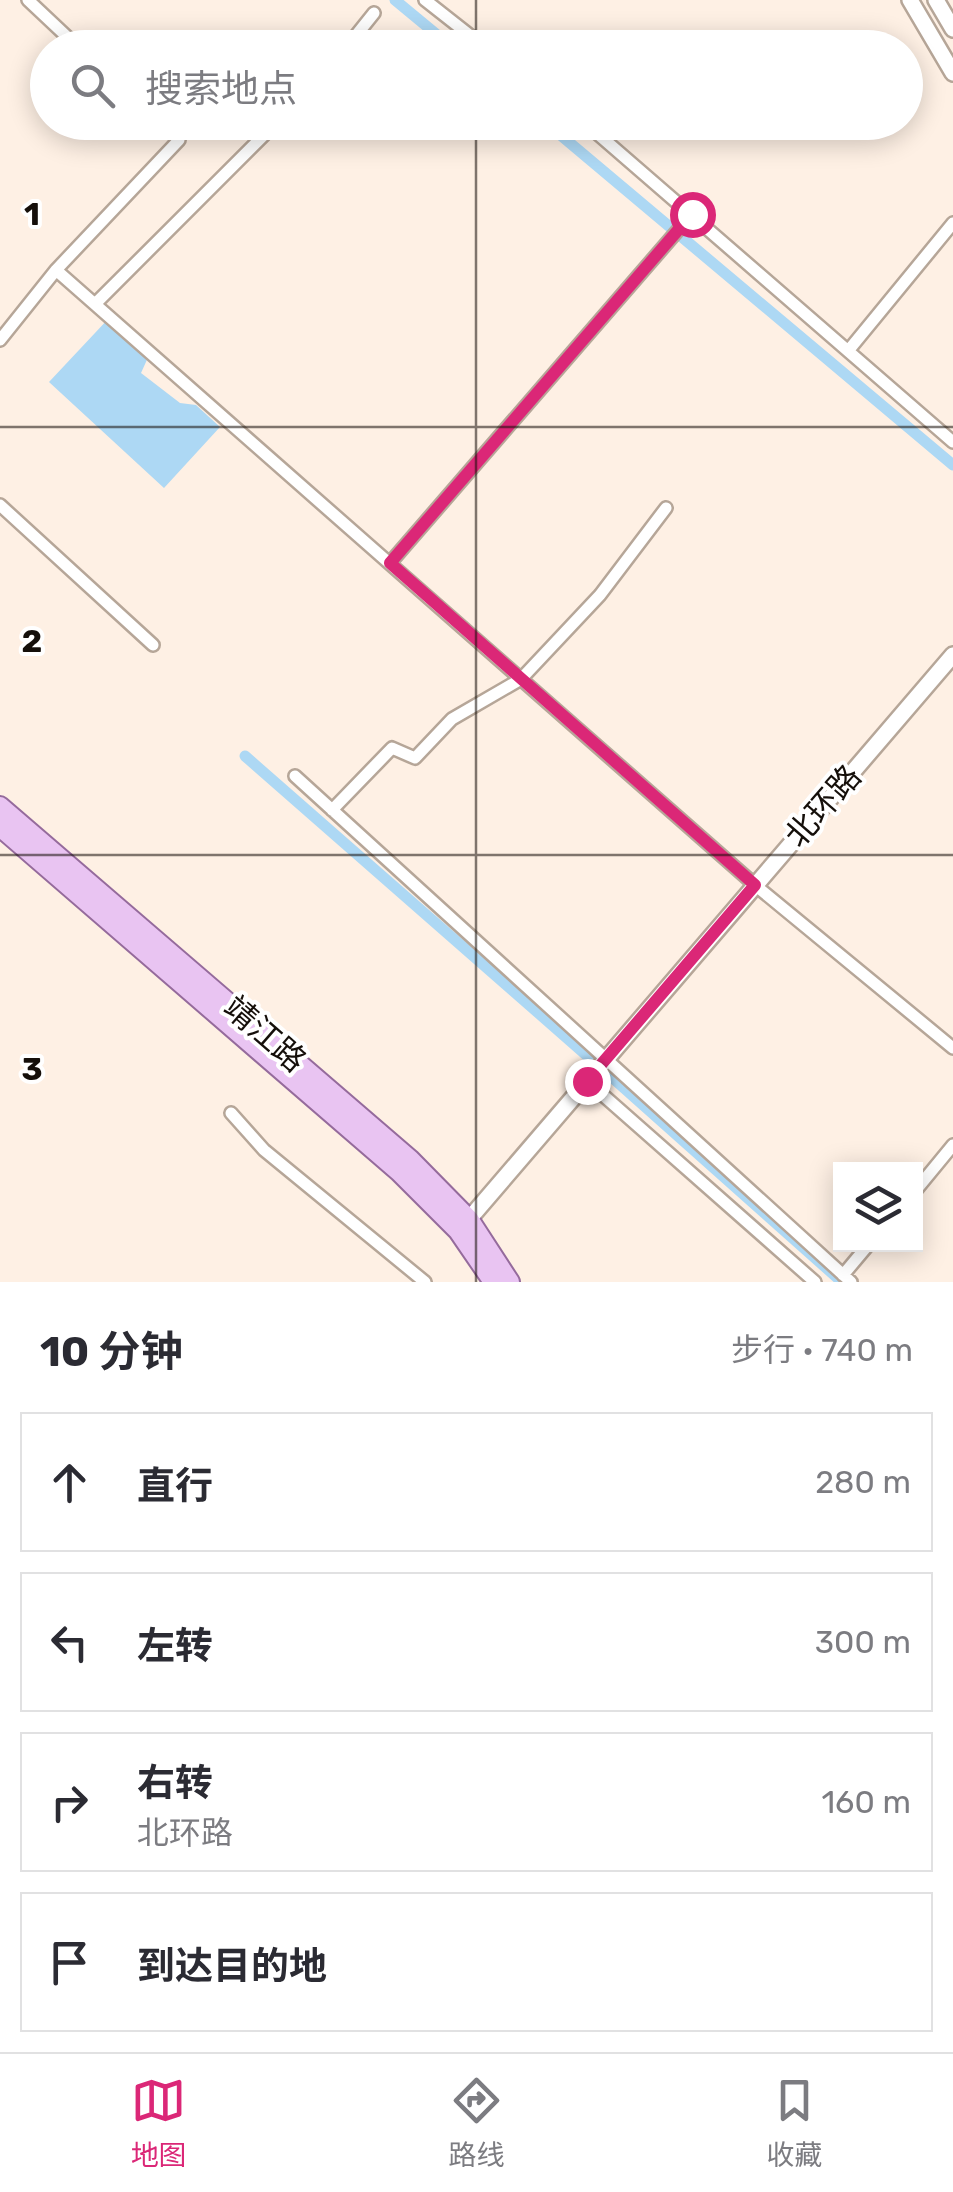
<!DOCTYPE html>
<html lang="zh">
<head>
<meta charset="utf-8">
<style>
	:root { --surface:#fff; --page:#f7f7f7; --text:#2b2b33; --muted:#7c7c81; --line:#e1e1e2; --accent:#db2777 }
	body { margin:0; font-family:Rubik,"Noto Sans SC",sans-serif; background:var(--page); color:var(--text) }
	.controls { position:absolute; right:30px; bottom:30px; display:grid; overflow:hidden; border-radius:0px; box-shadow:0 5px 25px #0003 }
	.controls button { width:90px; height:90px; display:grid; place-items:center; padding:0; border:0; border-bottom:2px solid var(--line); background:var(--surface); color:var(--text); font:50px sans-serif }
	.stop { position:absolute; width:30px; height:30px; margin:-22px; border:8px solid #db2777; border-radius:50%; background:#fff }
	.stop.end { background:#db2777; border-color:#fff; box-shadow:0 2px 10px #0008 }
	.list { margin:0; padding:0; list-style:none }
	h2 { display:flex; justify-content:space-between; align-items:center; height:130px; margin:0; padding:0 40px; font-size:42px }
	h2 small { font-size:32px; font-weight:400; color:var(--muted) }
	.list li { display:grid; grid-template-columns:65px 1fr auto; gap:30px; align-items:center; box-sizing:border-box; height:140px; margin:0 20px 20px; padding:0 20px; border:2px solid var(--line); border-radius:0px }
	.list b { display:block; font-size:38px; white-space:nowrap }
	.list p { margin:0; font-size:32px; white-space:nowrap; color:var(--muted) }
	.list em { font-size:32px; font-style:normal; color:var(--muted) }
	.icon { flex:none; width:55px; height:55px; fill:none; stroke:currentColor; stroke-width:2; stroke-linecap:round; stroke-linejoin:round }
	.map { position:relative; flex:none; width:953px; height:1282px; overflow:hidden }
	.search { position:absolute; background:var(--surface); box-shadow:0 5px 25px #0003; left:30px; right:30px; top:30px; height:110px; display:flex; align-items:center; gap:25px; box-sizing:border-box; padding:0 35px; border-radius:55px; color:var(--muted); font-size:38px }
	.sheet { height:770px; background:var(--surface) }
	nav { display:flex; justify-content:space-around; align-items:center; box-sizing:border-box; height:140px; border-top:2px solid var(--line); background:var(--surface); font-size:28px; color:var(--muted) }
	nav a { display:grid; justify-items:center; gap:5px }
	nav .on { color:var(--accent) }
	.map>svg:first-child { display:block }
	.water { fill:#add8f4 }
	.lines { fill:none; stroke-linecap:round; stroke-linejoin:round }
	.canal { stroke:#add8f4; stroke-width:11 }
	.minor-casing { stroke:#b6a698; stroke-width:16 }
	.secondary-casing { stroke:#b6a698; stroke-width:20 }
	.primary-casing { stroke:#956b9c; stroke-width:22 }
	.minor { stroke:#fff; stroke-width:11 }
	.secondary { stroke:#fff; stroke-width:15 }
	.primary { stroke:#e9c4f2; stroke-width:18 }
	.route { stroke:#db2777; stroke-width:12 }
	.grid { fill:none; stroke:#150f0a; stroke-width:2.5; stroke-opacity:0.55 }
	.labels { text-anchor:middle; dominant-baseline:central; stroke-width:8; stroke-linejoin:round; paint-order:stroke }
	.street-label { font-size:32px; fill:#150f0a; stroke:#fff }
	.grid-label { font-size:32px; text-anchor:middle; font-weight:bold; fill:#150f0a; stroke:#fff; stroke-width:8; stroke-linejoin:round; paint-order:stroke }
</style>
</head>
<body>
<div class="map">
<svg width="953" height="1282" viewBox="0 0 953 1282">
	<rect width="100%" height="100%" fill="#fef0e4"/>
	<path class="water" d="M110 317 150 353 141 373 180 403 196 405 220 427 164 488 49 382Z"/>
	<g class="lines">
		<path class="canal" d="M395 0 453 48
			M545 122 953 465
			M245 756 592 1060
			M607 1073 842 1282"/>
		<defs>
			<path id="minor" d="M28 0 79 48
				M425 0 486 48
				M346 48 374 13
				M584 122 953 442
				M56 270 755 885 953 1048
				M95 304 277 122
				M0 340 56 270 179 140 161 122
				M848 351 953 223
				M0 505 153 645
				M390 563 692 214
				M295 776 851 1282
				M332 810 392 748 415 758 452 719 521 679 600 595 666 508
				M587 1081 815 1282
				M231 1113 264 1150 425 1282
				M916 1190 953 1145
				M843 1275 869 1244"/>
			<path id="secondary" d="M910 0 953 73
				M936 0 953 29
				M464 1225 953 655"/>
			<path id="primary" d="M0 806 410 1159 469 1219 510 1282
				M0 827 399 1172 458 1231 493 1282"/>
		</defs>
		<use href="#minor" class="minor-casing"/>
		<use href="#secondary" class="secondary-casing"/>
		<use href="#primary" class="primary-casing"/>
		<use href="#minor" class="minor"/>
		<use href="#secondary" class="secondary"/>
		<use href="#primary" class="primary"/>
	</g>
	<g class="lines">
		<path class="route" d="M587 1081 755 885 390 563 692 214"/>
	</g>
	<path class="grid" d="M476 0V48M476 122V1282M0 427H953M0 855H953"/>
	<g class="labels">
		<g class="street-label">
			<text transform="translate(823 806) rotate(-49)">北环路</text>
			<text transform="translate(265 1034) rotate(41)">靖江路</text>
		</g>
	</g>
	<g class="grid-label">
		<text x="32" y="225">1</text>
		<text x="32" y="652">2</text>
		<text x="32" y="1080">3</text>
	</g>
</svg>
<div class="controls">
<button><svg class="icon" aria-label="layers" viewBox="0 0 24 24"><path d="M12 4l9 5-9 5-9-5zM3 14l9 5 9-5"/></svg></button>
</div>
<div class="stop" style="left:692px;top:214px"></div>
<div class="stop end" style="left:587px;top:1081px"></div>
<div class="search"><svg class="icon" aria-label="search" viewBox="0 0 24 24"><circle cx="10" cy="10" r="6"/><path d="M15 15l6 6"/></svg>搜索地点</div>
</div>
<section class="sheet">
<h2>10 分钟<small>步行 · 740 m</small></h2>
<ul class="list">
<li><svg class="icon" aria-label="ahead" viewBox="0 0 24 24"><path d="M12 20V5M6 11l6-6 6 6"/></svg><div><b>直行</b></div><em>280 m</em></li>
<li><svg class="icon" aria-label="left" viewBox="0 0 24 24"><path d="M17 20v-9H6M10 6l-5 5 5 5"/></svg><div><b>左转</b></div><em>300 m</em></li>
<li><svg class="icon" aria-label="right" viewBox="0 0 24 24"><path d="M7 20v-9h11M14 6l5 5-5 5"/></svg><div><b>右转</b><p>北环路</p></div><em>160 m</em></li>
<li><svg class="icon" aria-label="arrive" viewBox="0 0 24 24"><path d="M6 21V4h12l-3 4 3 4H6"/></svg><div><b>到达目的地</b></div></li>
</ul>
</section>
<nav>
<a class="on"><svg class="icon" aria-label="map" viewBox="0 0 24 24"><path d="M3 6l6-2 6 2 6-2v14l-6 2-6-2-6 2zM9 4v14M15 6v14"/></svg>地图</a>
<a><svg class="icon" aria-label="directions" viewBox="0 0 24 24"><path d="M12 3l9 9-9 9-9-9zM9 14v-3h6M13 9l2 2-2 2"/></svg>路线</a>
<a><svg class="icon" aria-label="saved" viewBox="0 0 24 24"><path d="M7 4h10v16l-5-4-5 4z"/></svg>收藏</a>
</nav>
</body>
</html>
